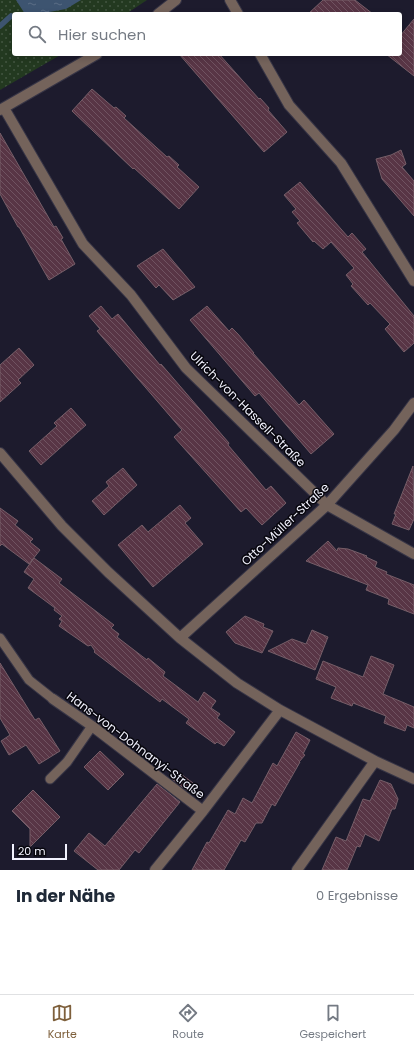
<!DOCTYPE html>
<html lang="de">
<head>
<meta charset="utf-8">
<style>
	:root { --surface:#fff; --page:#f6f6f7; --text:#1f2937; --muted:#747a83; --line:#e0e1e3; --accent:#7e603c }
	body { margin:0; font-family:Poppins,sans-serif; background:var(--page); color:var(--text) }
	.scale { position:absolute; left:12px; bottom:10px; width:55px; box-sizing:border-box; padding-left:4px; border:2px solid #f2f2fe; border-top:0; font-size:11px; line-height:14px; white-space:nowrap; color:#f2f2fe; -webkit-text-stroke:3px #08070e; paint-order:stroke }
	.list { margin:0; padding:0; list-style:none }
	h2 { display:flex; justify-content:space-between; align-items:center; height:52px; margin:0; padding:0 16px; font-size:17px }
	h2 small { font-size:13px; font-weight:400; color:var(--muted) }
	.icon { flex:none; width:22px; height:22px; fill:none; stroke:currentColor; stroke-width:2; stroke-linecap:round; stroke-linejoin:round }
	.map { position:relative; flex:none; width:414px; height:870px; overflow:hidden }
	.search { position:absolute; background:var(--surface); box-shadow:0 2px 6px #0003; left:12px; right:12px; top:12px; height:44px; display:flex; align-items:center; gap:10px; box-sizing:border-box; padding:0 14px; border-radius:4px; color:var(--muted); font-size:15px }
	.sheet { height:124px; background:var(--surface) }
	nav { display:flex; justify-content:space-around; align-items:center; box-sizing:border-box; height:56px; border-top:1px solid var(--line); background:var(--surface); font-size:11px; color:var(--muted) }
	nav a { display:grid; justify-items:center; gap:2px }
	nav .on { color:var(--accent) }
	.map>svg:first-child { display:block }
	.green { fill:url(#green-dots) }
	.water { fill:url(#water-ripples) }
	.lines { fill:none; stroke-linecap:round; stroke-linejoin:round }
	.stream { stroke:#3d5470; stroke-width:5.5 }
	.building { fill:url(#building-back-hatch); stroke:#765e68 }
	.lane-casing { stroke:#373546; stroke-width:11 }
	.street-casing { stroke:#373546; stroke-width:12 }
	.lane { stroke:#74635b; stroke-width:9 }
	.street { stroke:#74635b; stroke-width:10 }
	.labels { text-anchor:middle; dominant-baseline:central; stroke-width:3; stroke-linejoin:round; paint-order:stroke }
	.street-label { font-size:12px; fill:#f2f2fe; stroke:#08070e }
</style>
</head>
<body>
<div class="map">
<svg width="414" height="870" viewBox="0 0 414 870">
	<defs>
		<pattern id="green-dots" width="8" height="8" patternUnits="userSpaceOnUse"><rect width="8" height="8" fill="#233920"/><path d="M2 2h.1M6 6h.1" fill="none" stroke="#435641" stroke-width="1.8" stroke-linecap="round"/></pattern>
		<pattern id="water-ripples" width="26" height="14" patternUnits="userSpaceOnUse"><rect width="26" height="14" fill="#3d5470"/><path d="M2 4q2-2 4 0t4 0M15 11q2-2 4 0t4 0" fill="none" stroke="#5a6d85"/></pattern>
		<pattern id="building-back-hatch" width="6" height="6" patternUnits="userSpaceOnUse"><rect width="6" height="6" fill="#583545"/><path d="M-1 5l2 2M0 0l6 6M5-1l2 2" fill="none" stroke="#705361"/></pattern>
	</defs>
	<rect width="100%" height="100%" fill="#1d1b2d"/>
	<path class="green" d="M0 0H147L126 14H14V54H62L0 90Z"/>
	<path class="water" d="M16 0H81L66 9 38 14H25Z"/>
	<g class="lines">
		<path class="stream" d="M0 26 11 16"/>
	</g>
	<path class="building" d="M323 0H355L373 14H308Z
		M414 19V76L386 54H400V36Z
		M179 54H219L259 99 260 98 269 108 268 110 287 132 264 152Z
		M92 89 114 108 116 107 126 116 124 118 167 157 169 156 179 165 177 167 199 187 179 209 134 168 133 169 72 111Z
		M0 133 54 227 56 226 63 238 61 239 75 264 49 280 19 227H18L0 194Z
		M401 150 406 164 402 167 414 181V216L382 179 376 159 391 155Z
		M300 182 348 237 352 233 366 249 362 252 414 316V343L404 352 385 329 390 324 370 303 368 305 351 286 353 284 346 275 354 268 331 242 323 249 314 241 313 242 297 223 300 221 292 212 296 209 284 195Z
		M163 249 195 287 173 300 159 285 156 288 137 266Z
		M101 306 112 319 118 314 160 365 161 364 229 443 228 445 266 490 271 486 286 503 262 525 246 508 241 512 174 437 182 430 97 331 100 329 89 316Z
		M207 306 229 331 232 328 238 334 254 353H253L299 405 304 400 334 434 311 454 259 393 255 396 190 320Z
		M19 348 34 365 18 380 21 383 0 402V365Z
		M71 408 86 425 41 465 29 451 57 426 54 423Z
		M413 466 414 519 409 530 392 524 396 514H394Z
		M123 468 137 485 104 515 92 501 109 486 106 482Z
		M180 505 191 518 185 523 203 544 153 587 118 545 142 525 148 532Z
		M0 508 18 521 15 525 33 539 30 542 40 550 29 564 2 544 0 546Z
		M328 541 337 551 338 548 348 549 367 556 366 557 377 562 375 567 387 572 386 574 414 585V614L388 604 389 599 366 590 368 585 306 561Z
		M34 558 62 579 59 583 114 625 111 628 119 634 117 637 147 660 148 658 165 672 163 676 198 702 204 692 216 701 211 708 220 714 217 718 235 732 224 746 217 742 215 744 186 723 189 719 162 699 160 702 94 652 95 651 91 645 88 646 59 626 62 621 59 619 62 616 54 610 55 608 28 588 34 579 24 572Z
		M245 616 264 624 263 627 273 631 262 653 235 643 226 632Z
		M312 630 328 637 315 670 268 651 292 639 306 644Z
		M371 656 394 665 383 694 414 707V728L407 725 405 731 384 723 386 716 353 703 352 706 331 698 336 687 316 679 323 661 363 677Z
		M0 663 35 720 39 718 60 751 39 764 26 745 9 755 1 741 10 735 0 718Z
		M296 732 310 740 303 754 305 755 299 762H300L275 806 272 804 262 823H256L245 842 241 840 224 870H192L207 842 209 843 228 810 235 814 243 798 252 803 273 763 277 766Z
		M100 751 124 774 108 790 84 767Z
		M178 772 193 783 187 791 172 779Z
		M380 780 391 784 398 799 395 809H392L379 841 365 834 360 847 357 846 347 870H322L336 837 346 841 363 799 370 801Z
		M157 784 180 802 139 853 135 850 119 870H98L74 851 89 833 105 846Z
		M33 790 60 817 30 847V829L12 811Z"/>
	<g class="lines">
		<defs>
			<path id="lane" d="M0 638 29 680 53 699
				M50 779 67 762 92 726"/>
			<path id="street" d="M230 0 238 14
				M158 14 176 0
				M260 54 289 105 341 163 414 281
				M4 108 83 244 131 295 186 368 327 505 414 554
				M0 110 97 54
				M0 453 62 526 108 572 180 638 237 683 280 710 375 761 414 779
				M180 638 327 505 394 430 414 403
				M53 699 92 726 203 811
				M155 870 203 811 280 710
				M297 870 375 761"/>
		</defs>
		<use href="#lane" class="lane-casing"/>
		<use href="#street" class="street-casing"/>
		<use href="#lane" class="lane"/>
		<use href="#street" class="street"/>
	</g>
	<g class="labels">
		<g class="street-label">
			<text transform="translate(248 409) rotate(45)">Ulrich-von-Hassell-Straße</text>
			<text transform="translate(285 524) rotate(-43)">Otto-Müller-Straße</text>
			<text transform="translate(136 745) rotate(37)">Hans-von-Dohnanyi-Straße</text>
		</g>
	</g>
</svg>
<div class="scale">20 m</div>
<div class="search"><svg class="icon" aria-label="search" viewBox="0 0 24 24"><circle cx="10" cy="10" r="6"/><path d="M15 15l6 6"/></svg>Hier suchen</div>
</div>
<section class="sheet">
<h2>In der Nähe<small>0 Ergebnisse</small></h2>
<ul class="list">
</ul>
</section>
<nav>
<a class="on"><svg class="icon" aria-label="map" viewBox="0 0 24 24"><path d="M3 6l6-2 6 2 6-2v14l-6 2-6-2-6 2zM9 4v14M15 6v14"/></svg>Karte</a>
<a><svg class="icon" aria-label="directions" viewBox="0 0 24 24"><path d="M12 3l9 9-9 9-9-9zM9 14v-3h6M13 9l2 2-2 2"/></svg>Route</a>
<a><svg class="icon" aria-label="saved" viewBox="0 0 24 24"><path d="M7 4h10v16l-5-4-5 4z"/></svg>Gespeichert</a>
</nav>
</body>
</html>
